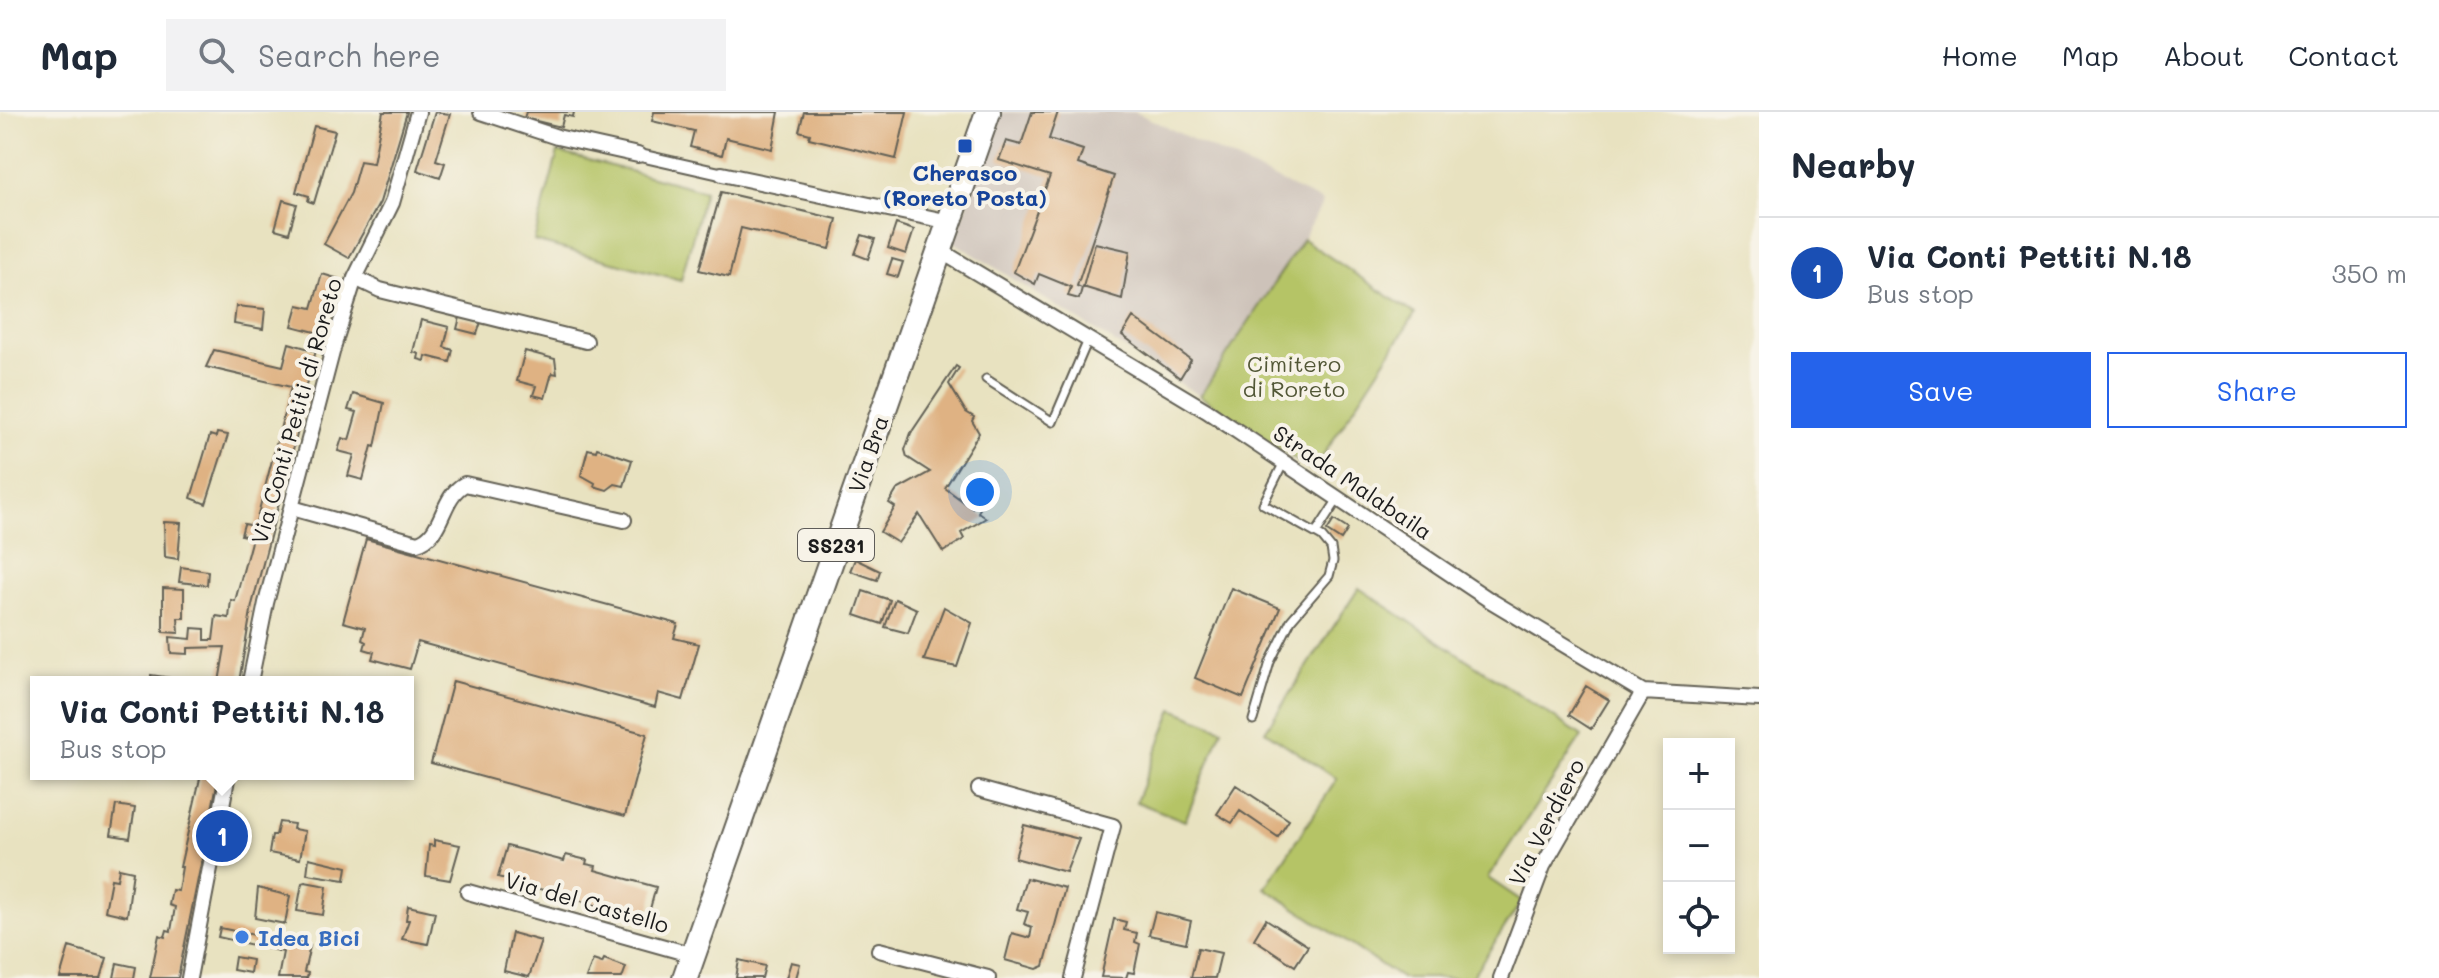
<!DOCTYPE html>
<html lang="en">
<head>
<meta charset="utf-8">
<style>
	:root { --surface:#fff; --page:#f2f2f3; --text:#1f2937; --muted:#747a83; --line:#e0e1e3; --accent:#2563eb }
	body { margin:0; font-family:Mali,sans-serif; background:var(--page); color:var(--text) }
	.controls { position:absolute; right:24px; bottom:24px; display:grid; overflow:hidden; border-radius:0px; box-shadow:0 4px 12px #0003 }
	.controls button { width:72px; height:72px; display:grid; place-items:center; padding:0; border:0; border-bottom:2px solid var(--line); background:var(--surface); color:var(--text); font:40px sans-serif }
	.you { position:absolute; left:980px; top:380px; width:28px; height:28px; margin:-20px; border:6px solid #fff; border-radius:50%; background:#1a73e8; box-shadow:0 0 0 12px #1a73e833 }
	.badge { display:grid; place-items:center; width:52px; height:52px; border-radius:50%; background:var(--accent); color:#fff; font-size:26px; font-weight:700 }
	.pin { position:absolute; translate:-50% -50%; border:4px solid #fff; box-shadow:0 2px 8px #0006 }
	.popup { position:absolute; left:30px; top:564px; width:384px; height:104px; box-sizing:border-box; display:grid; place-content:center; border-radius:0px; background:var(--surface); filter:drop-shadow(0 2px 6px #0005); font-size:26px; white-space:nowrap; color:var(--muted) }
	.popup b { font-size:30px; color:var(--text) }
	.popup::after { content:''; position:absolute; left:50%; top:100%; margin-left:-16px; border:16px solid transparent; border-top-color:var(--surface) }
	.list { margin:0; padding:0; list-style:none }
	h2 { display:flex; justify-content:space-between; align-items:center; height:104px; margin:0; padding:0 32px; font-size:34px }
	h2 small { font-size:26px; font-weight:400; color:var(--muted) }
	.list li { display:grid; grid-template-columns:52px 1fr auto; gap:24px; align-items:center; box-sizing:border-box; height:112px; padding:0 32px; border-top:2px solid var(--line) }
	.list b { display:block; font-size:30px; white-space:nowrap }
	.list p { margin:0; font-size:26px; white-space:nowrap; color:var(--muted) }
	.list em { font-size:26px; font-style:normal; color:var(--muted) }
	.actions { display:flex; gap:16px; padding:24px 32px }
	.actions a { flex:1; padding:18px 0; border:2px solid var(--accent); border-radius:0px; text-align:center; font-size:28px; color:var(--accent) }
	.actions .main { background:var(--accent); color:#fff }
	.icon { flex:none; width:44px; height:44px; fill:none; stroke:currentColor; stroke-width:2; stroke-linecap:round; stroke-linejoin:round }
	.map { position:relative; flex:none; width:1759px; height:866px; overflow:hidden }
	header { display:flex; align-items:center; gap:48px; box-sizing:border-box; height:112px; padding:0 40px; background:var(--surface); border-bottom:2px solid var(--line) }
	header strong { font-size:38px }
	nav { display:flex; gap:44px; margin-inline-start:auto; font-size:28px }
	.search { width:560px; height:72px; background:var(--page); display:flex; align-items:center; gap:20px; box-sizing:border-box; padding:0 28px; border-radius:0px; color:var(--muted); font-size:30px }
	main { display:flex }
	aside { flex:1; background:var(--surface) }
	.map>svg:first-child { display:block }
	.industrial { fill:#cdc2b9 }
	.green { fill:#b5c466; stroke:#687041; stroke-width:2 }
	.building { fill:#dfb283 }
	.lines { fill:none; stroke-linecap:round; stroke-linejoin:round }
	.service-casing { stroke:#636155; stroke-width:11 }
	.pedestrian-casing { stroke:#636155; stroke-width:15 }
	.minor-casing { stroke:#636155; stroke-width:18 }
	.primary-casing { stroke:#636155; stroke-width:28 }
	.service { stroke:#fff; stroke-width:7 }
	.pedestrian { stroke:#fff; stroke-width:11 }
	.minor { stroke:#fff; stroke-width:14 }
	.primary { stroke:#fff; stroke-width:24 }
	.transit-dot { fill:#1a4fb4; stroke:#f7f3e8; stroke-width:3 }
	.shop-dot { fill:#3f7fe0; stroke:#f7f3e8; stroke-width:3 }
	.labels { text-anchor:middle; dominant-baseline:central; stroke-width:8; stroke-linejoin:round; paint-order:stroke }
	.shield { fill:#f7f3e8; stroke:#5e5c59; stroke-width:2 }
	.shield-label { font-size:20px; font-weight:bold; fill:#1c1c1c }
	.transit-label { font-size:22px; font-weight:bold; fill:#164399; stroke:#f7f3e8 }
	.park-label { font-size:22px; fill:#525736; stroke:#f7f3e8 }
	.street-label { font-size:22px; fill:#1c1c1c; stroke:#f7f3e8 }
	.shop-label { font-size:22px; font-weight:bold; fill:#366cbe; stroke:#f7f3e8; text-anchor:start }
</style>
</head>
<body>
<header>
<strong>Map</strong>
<div class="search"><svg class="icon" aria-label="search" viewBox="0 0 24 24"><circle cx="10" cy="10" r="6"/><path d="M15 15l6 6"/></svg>Search here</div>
<nav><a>Home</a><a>Map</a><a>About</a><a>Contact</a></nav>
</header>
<main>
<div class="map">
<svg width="1759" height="866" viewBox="0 0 1759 866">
	<rect width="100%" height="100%" fill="#f7f3e8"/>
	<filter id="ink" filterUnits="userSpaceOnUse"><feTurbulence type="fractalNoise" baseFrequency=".0125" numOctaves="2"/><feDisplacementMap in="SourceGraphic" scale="16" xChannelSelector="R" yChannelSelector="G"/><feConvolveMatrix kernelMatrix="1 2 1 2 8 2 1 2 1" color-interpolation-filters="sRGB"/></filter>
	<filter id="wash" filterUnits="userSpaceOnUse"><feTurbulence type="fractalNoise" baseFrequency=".006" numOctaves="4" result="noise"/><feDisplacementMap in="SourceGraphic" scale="32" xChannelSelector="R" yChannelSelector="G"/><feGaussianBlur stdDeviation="1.8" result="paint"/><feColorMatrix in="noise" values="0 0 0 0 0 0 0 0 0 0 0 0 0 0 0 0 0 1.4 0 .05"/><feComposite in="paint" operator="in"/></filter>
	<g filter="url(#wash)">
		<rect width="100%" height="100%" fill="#e8e2c0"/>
		<path class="industrial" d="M999 0H1135L1323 90 1303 127 1200 284 954 130Z"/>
		<path class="green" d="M558 40 705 79 681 168 534 129Z
			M1303 127 1415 202 1313 359 1200 284Z
			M1359 476 1582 624 1488 766 1522 789 1471 866H1401L1265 776 1337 667 1265 619Z
			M1173 597 1222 617 1185 709 1136 690Z"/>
		<g id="blocks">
			<path class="building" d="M383 0H407L380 90 349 146 324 132 351 81 360 49 373 51Z
				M435 0 450 2 436 48 445 51 440 66 417 58Z
				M526 0H574L573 5 564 3 561 15 524 6Z
				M654 0H779L772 37 726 26 722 43 690 35 694 19 652 9Z
				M804 0H907L896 47 809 26 810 22 799 19Z
				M1032 0H1058L1049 27 1083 38 1078 52 1114 64 1077 174 1082 176 1079 187 1068 184 1071 175 1039 162 1035 172 1014 160 1050 64 999 48 1006 29 1021 33Z
				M314 14 335 19 314 91 308 89 309 84 296 80Z
				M721 80 837 107 830 137 741 116 729 165 699 158Z
				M283 88 297 92 289 121 275 117Z
				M896 112 914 118 906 142 888 136Z
				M862 123 875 127 868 147 855 142Z
				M1095 131 1130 139 1122 187 1083 175Z
				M892 147 903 150 898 165 887 162Z
				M322 162 339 167 323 222 292 214 298 193 312 196Z
				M236 194 265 197 263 217 234 212Z
				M460 205 481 210 477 222 457 217Z
				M1133 205 1191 248 1180 266 1122 223Z
				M421 208 449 215 444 235 453 238 450 250 426 244 425 249 418 247 419 242 413 240Z
				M289 231 316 239 305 276 309 277 252 493 239 570H219L225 535 188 536V542L171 541 170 525 191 527 192 516 205 517V528H213L216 504 229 506 231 488 235 489 252 426 241 423 244 412 255 414 291 275 206 255 214 238 283 254Z
				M525 239 555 247 557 262 552 261 545 286 533 283 536 274 517 269Z
				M956 254 959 256 949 272 966 300 974 305 972 309 979 321 945 376 972 396 975 391 981 395 978 400 986 406 961 421 964 427 943 440 919 402 898 431 880 420 895 395 889 391 897 378 930 360 907 345 905 338 911 321Z
				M353 282 384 291 375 335 372 334 363 368 348 364 354 343 338 339 342 326 349 328 357 300 348 298Z
				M217 321 228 323 206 392 191 386 210 323 216 325Z
				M597 336 632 348 624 374 615 372 607 378 594 374 595 371 581 363 588 337 596 339Z
				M1334 408 1348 417 1341 428 1327 419Z
				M164 410 181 411 178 447 165 445Z
				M366 427 678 512 674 526 699 532 683 588 658 581 655 595 418 530 410 557 372 547 374 540 364 537 366 530 362 528 365 516 343 510Z
				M855 447 880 459 877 468 850 459Z
				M181 455 208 459 207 473 179 470Z
				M163 476 184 477V506H178L179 521 163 520Z
				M1231 476 1280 496 1243 586 1195 566Z
				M863 479 890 488 882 512 855 503Z
				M895 487 917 497 908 521 885 515Z
				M944 495 972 511 957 555 924 548Z
				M151 563 185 568V570H151Z
				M453 569 647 622 625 704 431 651Z
				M1586 574 1609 588 1591 617 1569 603Z
				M201 662H219L178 866H150L159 823 165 825 167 818 171 819 175 795 169 793 172 778 178 779 182 755H180Z
				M1236 673 1289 708 1278 725 1240 699 1232 711 1217 702Z
				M116 693 135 696 130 726 111 723Z
				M279 710 294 712 293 717 305 719 300 747 269 741 272 723H276Z
				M1024 713 1079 727 1066 760 1015 746Z
				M434 728 460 733 450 768 426 764 429 733 434 734Z
				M507 734 564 749 566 743 587 748 586 752 596 754 595 758 656 775 647 808 498 765Z
				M309 746 347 755 345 768 307 762Z
				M119 756 133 759 127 804 105 799 111 767 117 768Z
				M1026 766 1065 776 1044 854 1037 857 1005 848 1012 821 1030 826 1032 815 1024 812 1028 800 1017 797Z
				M305 770 327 774 323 803 297 799 302 771Z
				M258 776 290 784 285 812 255 806Z
				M408 794 435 800 428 832 402 827 409 808H406Z
				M1155 800 1191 809 1186 831 1149 823Z
				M1114 807 1126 810 1124 818 1137 821 1135 830 1140 832 1134 861 1128 860 1126 866 1101 865Z
				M1266 807 1308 834 1295 854 1254 827Z
				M220 816 310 834 304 860 308 861 307 866H278L283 840 218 825Z
				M512 821 541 829 529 865 504 859Z
				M69 835 107 846 101 866H60Z
				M1198 836 1221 841 1215 866H1191Z
				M235 845 252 848 250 861 233 858Z
				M604 847 626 855 622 866H586L593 848 602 851Z
				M739 848 765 854 762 866H736Z
				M791 850 800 852 796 866H786Z
				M117 851 136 855 134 866H114Z"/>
		</g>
	</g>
	<g filter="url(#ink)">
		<use href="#blocks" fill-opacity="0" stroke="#636155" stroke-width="2"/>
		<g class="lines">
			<defs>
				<path id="service" d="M986 267 1053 310 1088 228
					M1316 421 1338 387
					M1253 608 1270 550 1291 508 1329 464 1333 449 1331 436 1322 425 1263 392 1284 350"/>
				<path id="pedestrian" d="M638 43 722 62"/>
				<path id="minor" d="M481 0 557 25 638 43
					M722 62 950 110
					M939 138 1207 299 1488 487 1643 580 1759 587
					M355 166 380 178 586 229
					M292 396 417 431C444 424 440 385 465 372L624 408
					M250 570 266 491 335 229 355 166 392 91 418 0
					M979 677 1113 714 1073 866
					M468 780 693 843
					M879 838 988 866
					M189 866 228 662
					M1501 866 1543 754 1643 580"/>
				<path id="primary" d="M685 866 988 0"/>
			</defs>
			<use href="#service" class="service-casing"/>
			<use href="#pedestrian" class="pedestrian-casing"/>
			<use href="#minor" class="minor-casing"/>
			<use href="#primary" class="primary-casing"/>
			<use href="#service" class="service"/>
			<use href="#pedestrian" class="pedestrian"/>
			<use href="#minor" class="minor"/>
			<use href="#primary" class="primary"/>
		</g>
	</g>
	<rect class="transit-dot" x="957" y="26" width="16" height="16" rx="4"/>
	<circle class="shop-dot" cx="242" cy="825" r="8"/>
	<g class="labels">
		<rect class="shield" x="798" y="417" width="76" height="32" rx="6"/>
		<g class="shield-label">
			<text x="836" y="433">SS231</text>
		</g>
		<g class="transit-label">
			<text x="965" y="60">Cherasco<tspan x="965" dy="25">(Roreto Posta)</tspan></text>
		</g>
		<g class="park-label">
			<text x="1294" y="251">Cimitero<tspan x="1294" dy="25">di Roreto</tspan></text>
		</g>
		<g class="street-label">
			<text transform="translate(296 299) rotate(-74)">Via Conti Petiti di Roreto</text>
			<text transform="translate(868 342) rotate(-71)">Via Bra</text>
			<text transform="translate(1353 370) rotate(34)">Strada Malabaila</text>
			<text transform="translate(1546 710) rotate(-63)">Via Verdiero</text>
			<text transform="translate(587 790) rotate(16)">Via del Castello</text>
		</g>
		<g class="shop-label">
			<text x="258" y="825">Idea Bici</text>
		</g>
	</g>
</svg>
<div class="controls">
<button>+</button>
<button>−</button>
<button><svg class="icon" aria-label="locate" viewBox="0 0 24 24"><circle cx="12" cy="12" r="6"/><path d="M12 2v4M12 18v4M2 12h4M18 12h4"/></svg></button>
</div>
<div class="you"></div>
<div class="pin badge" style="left:222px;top:724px;background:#1a4fb4">1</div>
<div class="popup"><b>Via Conti Pettiti N.18</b>Bus stop</div>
</div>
<aside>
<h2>Nearby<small></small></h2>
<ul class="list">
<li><span class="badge" style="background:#1a4fb4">1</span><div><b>Via Conti Pettiti N.18</b><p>Bus stop</p></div><em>350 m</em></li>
</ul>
<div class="actions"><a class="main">Save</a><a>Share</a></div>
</aside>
</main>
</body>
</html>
